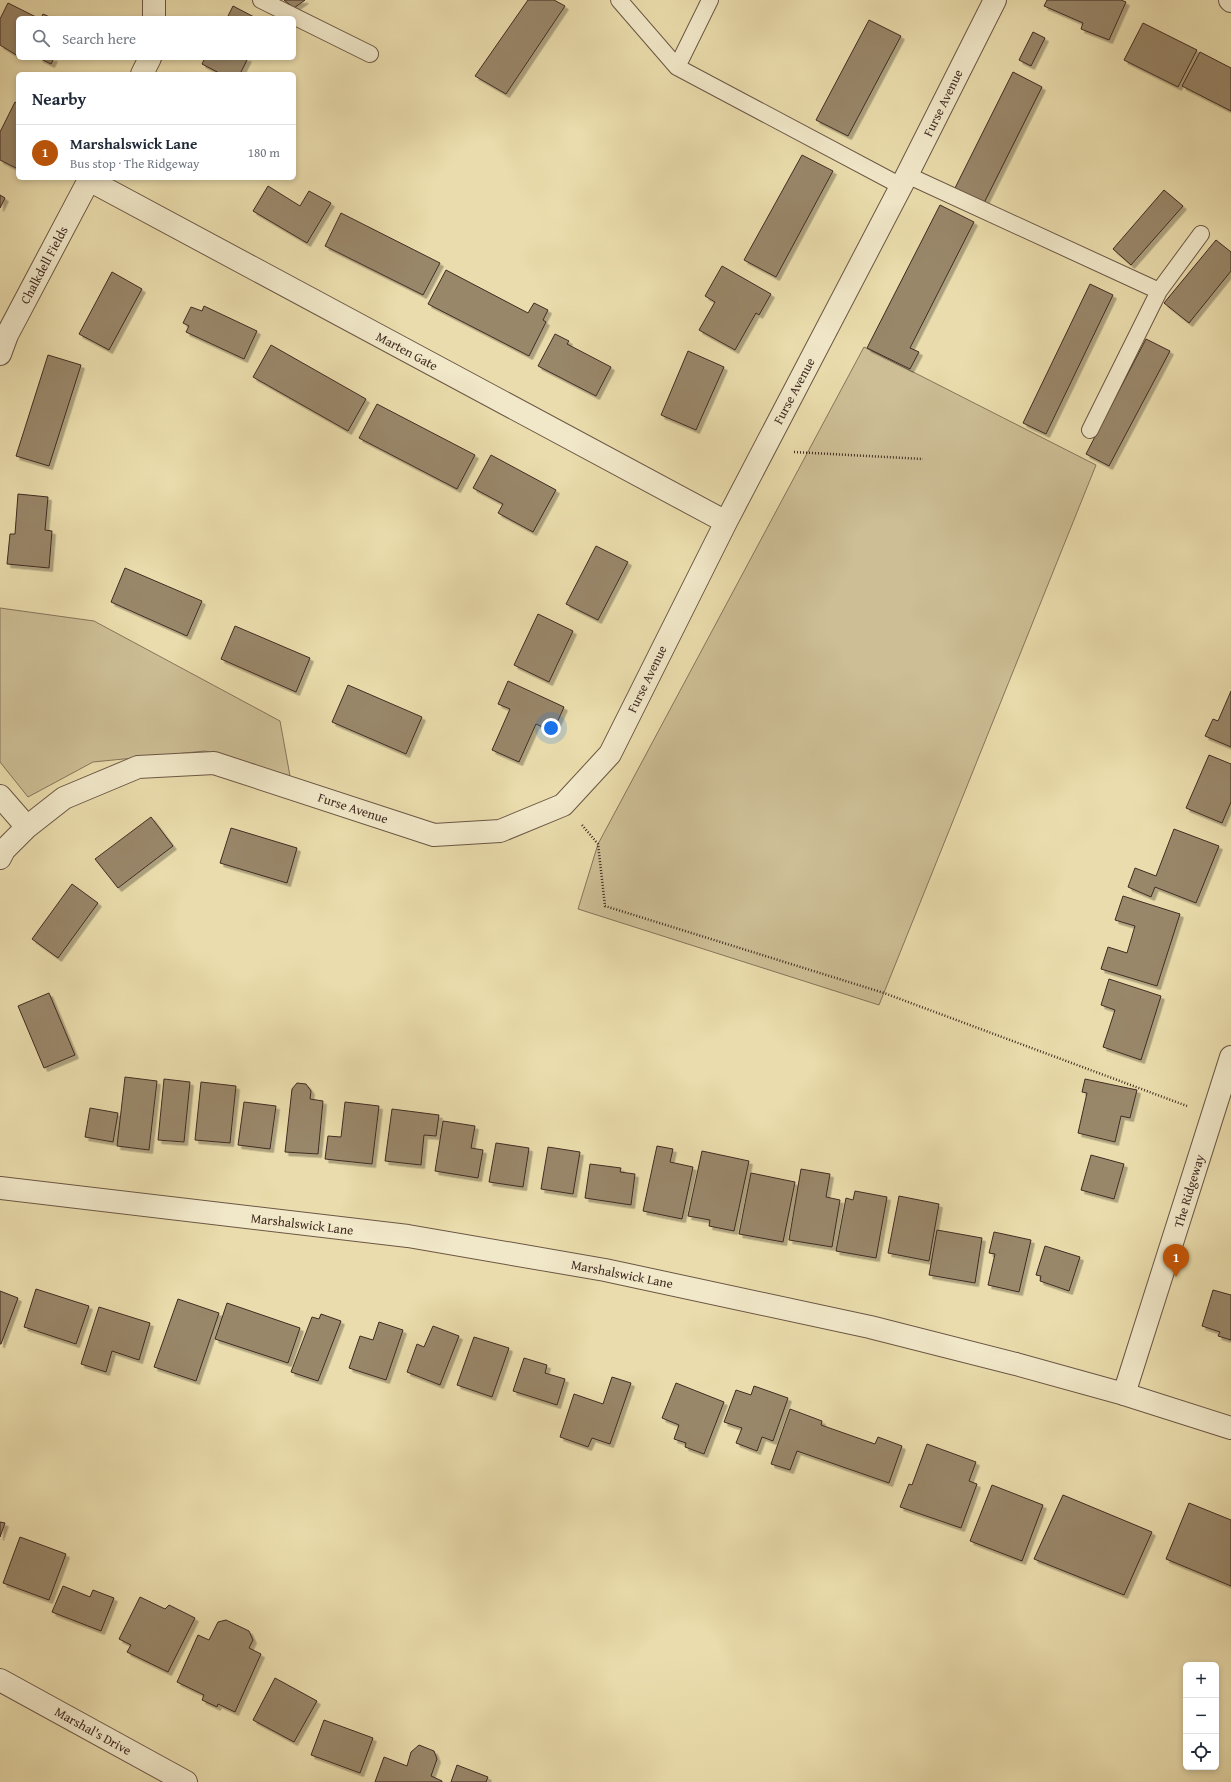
<!DOCTYPE html>
<html lang="en">
<head>
<meta charset="utf-8">
<style>
	:root { --surface:#fff; --page:#f6f6f7; --text:#1f2937; --muted:#747a83; --line:#e0e1e3; --accent:#b45309 }
	body { margin:0; font-family:"Gentium Book Plus",serif; background:var(--page); color:var(--text) }
	.controls { position:absolute; right:12px; bottom:12px; display:grid; overflow:hidden; border-radius:6px; box-shadow:0 2px 6px #0003 }
	.controls button { width:36px; height:36px; display:grid; place-items:center; padding:0; border:0; border-bottom:1px solid var(--line); background:var(--surface); color:var(--text); font:20px sans-serif }
	.you { position:absolute; left:551px; top:728px; width:14px; height:14px; margin:-10px; border:3px solid #fff; border-radius:50%; background:#1a73e8; box-shadow:0 0 0 6px #1a73e833 }
	.badge { display:grid; place-items:center; width:26px; height:26px; border-radius:50%; background:var(--accent); color:#fff; font-size:13px; font-weight:700 }
	.pin { position:absolute; translate:-50% -33px; filter:drop-shadow(0 1px 2px #0008) }
	.pin::after { content:''; position:absolute; top:21px; width:14px; height:12px; background:inherit; clip-path:polygon(0 0,100% 0,50% 100%) }
	.list { margin:0; padding:0; list-style:none }
	h2 { display:flex; justify-content:space-between; align-items:center; height:52px; margin:0; padding:0 16px; font-size:17px }
	h2 small { font-size:13px; font-weight:400; color:var(--muted) }
	.list li { display:grid; grid-template-columns:26px 1fr auto; gap:12px; align-items:center; box-sizing:border-box; height:56px; padding:0 16px; border-top:1px solid var(--line) }
	.list b { display:block; font-size:15px; white-space:nowrap }
	.list p { margin:0; font-size:13px; white-space:nowrap; color:var(--muted) }
	.list em { font-size:13px; font-style:normal; color:var(--muted) }
	.icon { flex:none; width:22px; height:22px; fill:none; stroke:currentColor; stroke-width:2; stroke-linecap:round; stroke-linejoin:round }
	.map { position:relative; flex:none; width:1231px; height:1782px; overflow:hidden }
	.search { position:absolute; background:var(--surface); box-shadow:0 2px 6px #0003; left:16px; top:16px; width:280px; height:44px; display:flex; align-items:center; gap:10px; box-sizing:border-box; padding:0 14px; border-radius:6px; color:var(--muted); font-size:15px }
	.panel { position:absolute; background:var(--surface); box-shadow:0 2px 6px #0003; left:16px; top:72px; width:280px; height:108px; border-radius:6px }
	.map>svg:first-child { display:block }
	.green { fill:#cdbe95; stroke:#87745c }
	.building { fill:#99876a; stroke:#412b22; filter:url(#shadow) }
	.lines { fill:none; stroke-linecap:round; stroke-linejoin:round }
	.service-casing { stroke:#6b5744; stroke-width:18 }
	.minor-casing { stroke:#6b5744; stroke-width:24 }
	.tertiary-casing { stroke:#6b5744; stroke-width:24 }
	.path { stroke:#412b22; stroke-width:2.5; stroke-dasharray:1 2; stroke-linecap:butt }
	.service { stroke:#f1e8c9; stroke-width:16 }
	.minor { stroke:#f1e8c9; stroke-width:22 }
	.tertiary { stroke:#f1e8c9; stroke-width:22 }
	.labels { text-anchor:middle; dominant-baseline:central; stroke-width:3; stroke-linejoin:round; paint-order:stroke }
	.street-label { font-size:13px; fill:#412b22; stroke:#f1e8c9 }
</style>
</head>
<body>
<div class="map">
<svg width="1231" height="1782" viewBox="0 0 1231 1782">
	<defs>
		<filter id="shadow"><feDropShadow dx="3.5" dy="3.5" stdDeviation="0" flood-color="#0004"/></filter>
	</defs>
	<rect width="100%" height="100%" fill="#eadcac"/>
	<filter id="stains"><feTurbulence type="fractalNoise" baseFrequency=".005" numOctaves="4"/><feColorMatrix values="0 0 0 0 .2 0 0 0 0 .09 0 0 0 0 .02 0 0 0 .5 -.17"/></filter>
	<radialGradient id="worn" r=".72"><stop offset=".6" stop-color="#630" stop-opacity="0"/><stop offset="1" stop-color="#630" stop-opacity=".3"/></radialGradient>
	<path class="green" d="M864 347 1096 465 879 1005 578 909 598 844Z
		M0 608 94 621 280 721 290 776 205 751 93 762 28 797 0 762Z"/>
	<path class="building" d="M284 0H305L294 8Z
		M528 0H554L565 6 506 94 475 76Z
		M1047 0H1121L1126 2 1109 40 1081 29 1083 23 1044 6Z
		M8 3 38 18H18V56L0 45V19Z
		M233 6 256 18H227Z
		M43 14 52 18H41Z
		M869 20 901 36 848 136 816 120Z
		M1143 23 1197 50 1178 87 1124 60Z
		M1033 32 1045 38 1031 66 1019 60Z
		M1200 52 1231 68V111L1182 86Z
		M39 58H54L51 64Z
		M205 58H248L240 74H221L202 64Z
		M1013 72 1042 87 983 205 954 190Z
		M15 102 18 104V169L0 160V132Z
		M802 155 833 171 776 277 744 260Z
		M268 186 300 206 309 191 331 203 307 243 253 211Z
		M1164 190 1183 206 1131 265 1113 249Z
		M0 195 5 198 0 208Z
		M940 205 974 222 910 348 919 352 910 369 867 348Z
		M341 213 440 263 423 295 325 246Z
		M1216 240 1231 252V271L1189 323 1164 303Z
		M722 266 771 294 759 315 756 313 735 350 699 330 715 302 705 296Z
		M446 270 528 313 534 303 548 310 543 320 546 322 529 356 428 304Z
		M112 272 142 289 109 350 79 334Z
		M1090 284 1113 295 1046 434 1023 423Z
		M204 306 257 331 244 359 186 332 189 326 183 323 191 307 202 311Z
		M555 334 569 341 567 344 611 367 596 396 538 366Z
		M1146 339 1170 351 1109 466 1086 454Z
		M271 345 366 399 348 431 253 377Z
		M688 351 724 367 696 430 661 415Z
		M48 355 81 365 49 466 16 456Z
		M377 404 475 455 457 489 359 438Z
		M491 455 556 490 533 532 498 513 503 504 473 488Z
		M18 494 48 497 45 530 52 531 49 568 7 564 10 534H15Z
		M596 546 628 562 598 620 566 604Z
		M125 568 202 601 187 636 111 602Z
		M538 614 573 631 549 682 514 665Z
		M235 626 310 658 296 692 221 659Z
		M508 681 564 707 553 732 536 724 519 762 492 750 510 709 498 704Z
		M348 685 422 717 406 754 332 722Z
		M1231 691V747L1205 736 1213 719 1218 721Z
		M1209 755 1231 764V802L1222 823 1186 808Z
		M151 817 173 846 118 888 95 859Z
		M231 828 297 848 287 883 220 863Z
		M1174 829 1219 846 1196 903 1155 887 1151 897 1128 887 1135 868 1156 876Z
		M72 884 98 903 58 958 32 939Z
		M1123 896 1180 914 1157 986 1101 969 1108 947 1127 953 1135 926 1115 920Z
		M1109 979 1161 996 1141 1060 1103 1047 1115 1010 1101 1005Z
		M49 993 75 1055 44 1068 18 1006Z
		M125 1077 157 1081 149 1150 117 1146Z
		M164 1079 190 1082 184 1142 158 1140Z
		M1085 1079 1137 1090 1130 1118 1121 1116 1115 1142 1078 1133 1087 1093 1082 1092Z
		M201 1082 236 1086 230 1143 195 1140Z
		M297 1083 306 1084 311 1091 310 1099 323 1101 318 1154 285 1152 292 1089Z
		M244 1102 276 1106 270 1149 238 1145Z
		M345 1102 379 1106 372 1164 325 1159 328 1136 341 1137Z
		M90 1108 118 1113 113 1142 85 1137Z
		M392 1109 439 1115 436 1136 424 1135 421 1165 385 1161Z
		M443 1121 475 1126 471 1148 483 1150 478 1178 435 1171Z
		M496 1143 529 1148 523 1187 489 1182Z
		M657 1146 673 1149 670 1162 693 1167 682 1219 643 1211Z
		M548 1147 580 1152 573 1194 541 1189Z
		M702 1151 749 1161 734 1231 709 1226 710 1220 688 1216Z
		M1091 1155 1124 1164 1114 1199 1081 1190Z
		M590 1164 621 1168 620 1172 635 1174 631 1205 585 1198Z
		M801 1169 830 1174 826 1197 840 1200 832 1247 789 1240Z
		M751 1173 795 1182 783 1242 739 1234Z
		M855 1191 887 1197 876 1258 836 1251 846 1198 853 1200Z
		M899 1196 939 1204 929 1261 888 1253Z
		M937 1230 982 1238 975 1283 929 1275Z
		M994 1232 1031 1240 1019 1292 988 1285 995 1254 989 1253Z
		M1045 1246 1080 1257 1069 1291 1040 1281 1041 1276 1036 1275Z
		M36 1289 89 1306 76 1344 24 1327Z
		M1213 1290 1231 1295V1340L1218 1336 1220 1332 1202 1326Z
		M0 1291 18 1298 1 1344H0Z
		M178 1299 219 1313 196 1381 154 1367Z
		M227 1303 300 1328 288 1363 215 1339Z
		M99 1307 150 1323 139 1360 112 1351 106 1372 81 1364Z
		M321 1314 341 1321 318 1381 291 1372 312 1317 319 1319Z
		M379 1322 403 1330 386 1380 349 1368 360 1336 373 1340Z
		M433 1326 459 1336 440 1385 407 1372 417 1344 424 1347Z
		M474 1337 509 1348 492 1397 457 1385Z
		M524 1358 547 1365 545 1373 565 1379 557 1405 513 1391Z
		M612 1377 631 1383 610 1444 592 1438 588 1447 560 1437 574 1394 603 1404Z
		M676 1383 724 1402 704 1454 685 1447 686 1443 674 1439 679 1425 662 1418Z
		M754 1386 788 1398 773 1441 762 1437 757 1451 736 1443 742 1428 724 1422 736 1390 751 1395Z
		M790 1409 822 1421 821 1425 875 1444 878 1437 902 1446 889 1483 797 1451 790 1470 771 1464Z
		M927 1444 976 1462 969 1481 977 1484 961 1528 900 1507 909 1484 912 1485Z
		M992 1485 1043 1505 1022 1561 970 1541Z
		M1063 1495 1152 1532 1124 1595 1034 1559Z
		M1189 1503 1231 1520V1586L1166 1559Z
		M0 1522 5 1523 0 1537Z
		M20 1537 66 1554 49 1600 3 1583Z
		M63 1586 90 1597 93 1590 114 1598 101 1631 52 1612Z
		M140 1597 165 1609 169 1605 195 1618 168 1672 127 1652 131 1645 119 1639Z
		M226 1620 249 1631 253 1640 249 1648 261 1654 235 1712 218 1704 217 1707 202 1700 204 1695 177 1682 198 1635 209 1640 218 1622Z
		M275 1678 317 1701 294 1742 253 1720Z
		M324 1720 373 1738 360 1773 311 1755Z
		M419 1745 434 1751 437 1759 431 1776 442 1781V1782H375L384 1757 407 1766 411 1752Z
		M457 1765 488 1777 486 1782H451Z"/>
	<g class="lines">
		<defs>
			<path id="service" d="M261 0 370 54
				M619 0 677 67 901 186
				M677 67 710 0
				M907 175 1159 291
				M1090 430 1159 291 1201 234"/>
			<path id="minor" d="M154 0V18
				M1230 0 1231 1
				M142 74 150 58
				M89 180 726 522
				M0 354 7 335 90 178
				M0 796 27 827
				M0 858 4 850 27 827 64 798 138 767 214 763 434 835 500 831 563 805 610 754 726 522 907 175 995 0
				M1124 1394 1231 1057
				M0 1680 186 1782"/>
			<path id="tertiary" d="M0 1188 408 1236 605 1270 870 1327 1016 1364 1124 1394 1231 1428"/>
		</defs>
		<use href="#service" class="service-casing"/>
		<use href="#minor" class="minor-casing"/>
		<use href="#tertiary" class="tertiary-casing"/>
		<path class="path" d="M794 452 923 459
			M582 825 598 844 605 906 884 993 1187 1106"/>
		<use href="#service" class="service"/>
		<use href="#minor" class="minor"/>
		<use href="#tertiary" class="tertiary"/>
	</g>
	<g class="labels">
		<g class="street-label">
			<text transform="translate(943 103) rotate(-64)">Furse Avenue</text>
			<text transform="translate(44 265) rotate(-62)">Chalkdell Fields</text>
			<text transform="translate(407 351) rotate(28)">Marten Gate</text>
			<text transform="translate(794 391) rotate(-62)">Furse Avenue</text>
			<text transform="translate(647 679) rotate(-64)">Furse Avenue</text>
			<text transform="translate(353 808) rotate(18)">Furse Avenue</text>
			<text transform="translate(1189 1191) rotate(-73)">The Ridgeway</text>
			<text transform="translate(302 1224) rotate(7)">Marshalswick Lane</text>
			<text transform="translate(622 1274) rotate(11)">Marshalswick Lane</text>
			<text transform="translate(93 1731) rotate(29)">Marshal's Drive</text>
		</g>
	</g>
	<rect width="100%" height="100%" filter="url(#stains)"/>
	<rect width="100%" height="100%" fill="url(#worn)"/>
</svg>
<div class="controls">
<button>+</button>
<button>−</button>
<button><svg class="icon" aria-label="locate" viewBox="0 0 24 24"><circle cx="12" cy="12" r="6"/><path d="M12 2v4M12 18v4M2 12h4M18 12h4"/></svg></button>
</div>
<div class="you"></div>
<div class="pin badge" style="left:1176px;top:1277px">1</div>
<div class="search"><svg class="icon" aria-label="search" viewBox="0 0 24 24"><circle cx="10" cy="10" r="6"/><path d="M15 15l6 6"/></svg>Search here</div>
<section class="panel">
<h2>Nearby<small></small></h2>
<ul class="list">
<li><span class="badge">1</span><div><b>Marshalswick Lane</b><p>Bus stop · The Ridgeway</p></div><em>180 m</em></li>
</ul>
</section>
</div>
</body>
</html>
